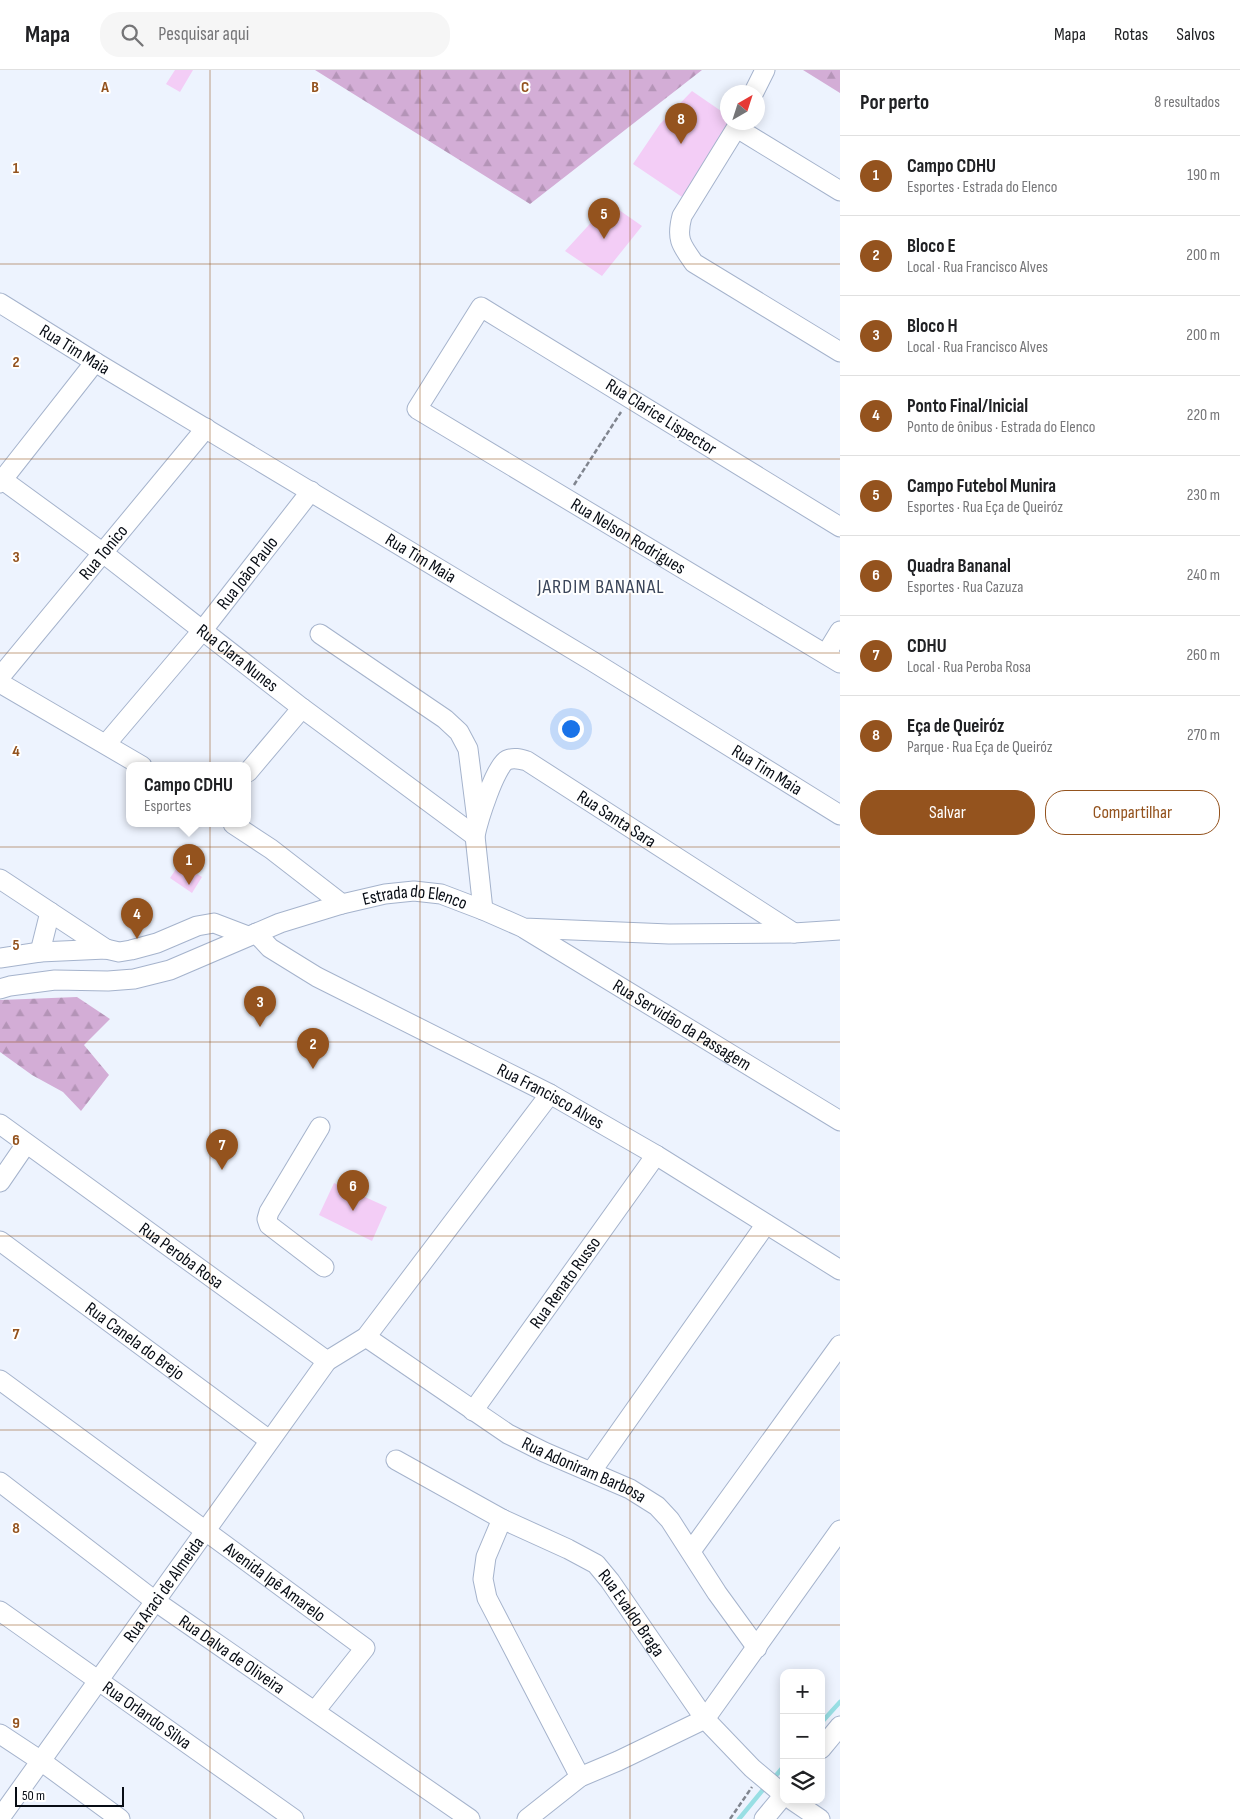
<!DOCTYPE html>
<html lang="pt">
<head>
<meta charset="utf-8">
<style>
	:root { --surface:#fff; --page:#f6f6f6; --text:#202124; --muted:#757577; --line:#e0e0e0; --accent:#94531e }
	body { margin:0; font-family:"Sofia Sans Condensed",sans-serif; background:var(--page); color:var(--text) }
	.controls { position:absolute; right:15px; bottom:15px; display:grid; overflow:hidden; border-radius:10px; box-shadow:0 2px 12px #0003 }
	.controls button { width:45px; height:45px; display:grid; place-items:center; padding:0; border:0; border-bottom:1px solid var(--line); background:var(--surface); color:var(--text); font:25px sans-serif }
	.compass { position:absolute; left:720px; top:15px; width:45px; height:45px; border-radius:50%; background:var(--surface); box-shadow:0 2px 12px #0003; rotate:39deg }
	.scale { position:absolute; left:15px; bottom:12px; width:109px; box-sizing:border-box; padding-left:5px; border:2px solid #080d15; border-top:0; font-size:14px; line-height:18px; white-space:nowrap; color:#080d15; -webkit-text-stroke:4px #fff; paint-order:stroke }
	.you { position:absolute; left:570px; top:658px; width:18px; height:18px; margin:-12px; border:4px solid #fff; border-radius:50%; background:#1a73e8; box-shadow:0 0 0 8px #1a73e833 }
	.badge { display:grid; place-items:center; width:32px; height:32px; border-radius:50%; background:var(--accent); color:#fff; font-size:16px; font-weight:700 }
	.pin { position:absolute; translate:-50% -41px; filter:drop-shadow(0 1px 2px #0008) }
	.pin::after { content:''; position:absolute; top:26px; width:18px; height:15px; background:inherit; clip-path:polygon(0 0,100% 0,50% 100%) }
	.popup { position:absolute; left:126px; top:692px; width:125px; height:65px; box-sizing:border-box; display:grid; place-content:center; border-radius:10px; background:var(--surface); filter:drop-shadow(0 1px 4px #0005); font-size:16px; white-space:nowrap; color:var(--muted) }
	.popup b { font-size:19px; color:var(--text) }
	.popup::after { content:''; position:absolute; left:50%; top:100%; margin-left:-10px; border:10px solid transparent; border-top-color:var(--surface) }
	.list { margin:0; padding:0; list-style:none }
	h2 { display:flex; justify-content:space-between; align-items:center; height:65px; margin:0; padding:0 20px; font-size:21px }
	h2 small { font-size:16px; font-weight:400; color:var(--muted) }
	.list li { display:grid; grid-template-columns:32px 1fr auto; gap:15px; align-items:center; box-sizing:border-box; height:80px; padding:0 20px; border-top:1px solid var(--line) }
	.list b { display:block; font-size:19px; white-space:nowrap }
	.list p { margin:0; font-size:16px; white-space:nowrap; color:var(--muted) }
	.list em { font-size:16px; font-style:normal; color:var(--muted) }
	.actions { display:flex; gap:10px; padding:15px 20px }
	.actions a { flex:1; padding:11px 0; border:1px solid var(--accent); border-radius:20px; text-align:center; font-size:18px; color:var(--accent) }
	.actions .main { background:var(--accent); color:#fff }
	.icon { flex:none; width:28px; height:28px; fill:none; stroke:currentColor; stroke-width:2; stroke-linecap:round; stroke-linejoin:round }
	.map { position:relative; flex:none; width:840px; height:1749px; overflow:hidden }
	header { display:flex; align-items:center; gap:30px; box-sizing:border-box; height:70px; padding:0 25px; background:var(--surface); border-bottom:1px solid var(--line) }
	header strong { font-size:24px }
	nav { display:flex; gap:28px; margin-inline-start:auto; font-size:18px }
	.search { width:350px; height:45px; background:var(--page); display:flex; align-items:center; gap:12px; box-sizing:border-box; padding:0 18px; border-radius:20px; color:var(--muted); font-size:19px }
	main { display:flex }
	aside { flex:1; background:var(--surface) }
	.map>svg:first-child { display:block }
	.green { fill:#f3cdf6 }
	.forest { fill:url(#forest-firs) }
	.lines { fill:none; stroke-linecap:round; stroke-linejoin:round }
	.stream { stroke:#98dfe4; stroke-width:4.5 }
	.minor-casing { stroke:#a5b3cc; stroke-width:21 }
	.path { stroke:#80858f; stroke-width:2.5; stroke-dasharray:5 2.5; stroke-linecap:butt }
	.minor { stroke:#fff; stroke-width:19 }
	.grid { fill:none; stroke:#94531e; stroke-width:1; stroke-opacity:0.55 }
	.labels { text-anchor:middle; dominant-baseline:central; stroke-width:4; stroke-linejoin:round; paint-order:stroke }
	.street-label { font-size:18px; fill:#080d15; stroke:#fff }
	.quarter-label { font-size:20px; letter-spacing:1px; fill:#3a455a; stroke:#fff }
	.grid-label { font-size:16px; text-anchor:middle; font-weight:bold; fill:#94531e; stroke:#fff; stroke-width:4; stroke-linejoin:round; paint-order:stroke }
</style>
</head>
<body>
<header>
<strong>Mapa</strong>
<div class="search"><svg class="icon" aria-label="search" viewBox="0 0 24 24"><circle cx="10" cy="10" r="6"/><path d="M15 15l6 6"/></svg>Pesquisar aqui</div>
<nav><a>Mapa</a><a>Rotas</a><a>Salvos</a></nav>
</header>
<main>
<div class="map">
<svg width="840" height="1749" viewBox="0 0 840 1749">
	<defs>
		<pattern id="forest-firs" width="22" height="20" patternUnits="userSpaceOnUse" patternTransform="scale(1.25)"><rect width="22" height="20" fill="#d3add6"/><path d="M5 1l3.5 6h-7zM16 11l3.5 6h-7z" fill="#b494b7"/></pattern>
	</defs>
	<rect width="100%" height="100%" fill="#edf3fe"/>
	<path class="green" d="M175 0H193L180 22 166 14Z
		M692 21 724 43 727 46 728 52 729 53 685 129 633 94 660 54Z
		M609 133 642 156 602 206 565 181Z
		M180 793 202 807 192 823 170 808Z
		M334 1113 387 1137 372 1171 319 1145Z"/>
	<path class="forest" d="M315 0H702L530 134Z
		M803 0H840V23Z
		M77 927 110 949 84 975 109 1005 81 1041 63 1022 32 1005 0 982V930Z"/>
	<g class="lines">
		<path class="stream" d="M821 1653 840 1632
			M773 1709 784 1696
			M739 1749 766 1716"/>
		<defs>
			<g id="minor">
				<path d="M754 22 765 0"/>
				<path d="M740 52 682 146C676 169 681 175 694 193L840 282"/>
				<path d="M737 58 840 121"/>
				<path id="s1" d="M0 233 95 292 592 591 840 745"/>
				<path id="s2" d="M0 408 103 483 302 638 475 766"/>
				<path d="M0 413 95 292"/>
				<path id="s3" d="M840 457 481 237 417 339 840 593"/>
				<path d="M320 564 445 649 459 662 468 679 477 750"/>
				<path d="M826 584 840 561"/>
				<path id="s4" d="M0 607 206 358"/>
				<path d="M0 613 142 696"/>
				<path id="s5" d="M106 674 202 561 311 421"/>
				<path d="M248 702 302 638"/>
				<path d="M233 754 271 779 342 834"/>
				<path d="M0 809 106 879"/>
				<path id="s6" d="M483 840 475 766C478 751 495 696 507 690 514 687 520 689 527 691L794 863"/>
				<path id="s7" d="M525 859 840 1051"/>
				<path id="s8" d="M256 863 270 878 317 907 550 1024 656 1085 840 1200"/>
				<path d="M40 882 50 842"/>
				<path d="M0 888 40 882 106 879 119 882 131 880 157 873 197 856 214 853 248 866"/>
				<path id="s9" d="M0 919 10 916 55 910 108 911 134 909 170 900 280 853 342 834 385 824 414 821 441 824 483 840 524 858 669 864 794 863 840 860"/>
				<path id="s10" d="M0 1054 327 1291 366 1267 550 1024"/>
				<path d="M320 1057 269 1142 267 1149 269 1155 324 1197"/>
				<path d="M0 1112 26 1074"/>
				<path id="s11" d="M0 1171 269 1370"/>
				<path id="s12" d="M366 1267 508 1364 544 1382 630 1419 657 1436 670 1450 717 1523 757 1578"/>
				<path id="s13" d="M0 1310 365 1578 315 1641"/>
				<path id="s14" d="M473 1341 656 1085"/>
				<path id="s15" d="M396 1390 502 1449 568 1479 596 1494 610 1511 705 1649 752 1698 784 1725"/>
				<path d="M591 1402 766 1154"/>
				<path id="s16" d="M0 1412 155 1531 470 1749"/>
				<path d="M502 1449 486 1487 483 1509 487 1528 580 1707"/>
				<path d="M691 1481 840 1275"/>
				<path id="s17" d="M0 1541 294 1749"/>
				<path d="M0 1664 41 1691 120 1749"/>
				<path d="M821 1679 840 1656"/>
				<path d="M792 1730 820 1749"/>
				<path id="s18" d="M0 1748 327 1291"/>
				<path d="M527 1749 580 1707 618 1691 705 1649 840 1460"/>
				<path d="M764 1749 784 1725"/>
			</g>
		</defs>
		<use href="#minor" class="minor-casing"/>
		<path class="path" d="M574 415 621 342
			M730 1749 752 1717"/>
		<use href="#minor" class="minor"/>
	</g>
	<path class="grid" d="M210 0V1749M420 0V1749M630 0V1749M0 194H840M0 389H840M0 583H840M0 777H840M0 972H840M0 1166H840M0 1360H840M0 1555H840"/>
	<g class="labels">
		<g class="street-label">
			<text stroke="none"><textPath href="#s1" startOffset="88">Rua Tim Maia</textPath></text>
			<text transform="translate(661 347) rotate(32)">Rua Clarice Lispector</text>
			<text stroke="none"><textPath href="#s3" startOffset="788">Rua Nelson Rodrigues</textPath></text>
			<text stroke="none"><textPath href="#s4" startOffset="162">Rua Tonico</textPath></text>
			<text stroke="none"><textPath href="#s1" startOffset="492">Rua Tim Maia</textPath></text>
			<text stroke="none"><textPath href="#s5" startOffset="222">Rua João Paulo</textPath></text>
			<text stroke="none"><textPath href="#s2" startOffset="298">Rua Clara Nunes</textPath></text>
			<text stroke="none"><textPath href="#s1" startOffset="898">Rua Tim Maia</textPath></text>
			<text stroke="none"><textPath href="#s6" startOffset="285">Rua Santa Sara</textPath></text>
			<text stroke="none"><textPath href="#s9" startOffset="431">Estrada do Elenco</textPath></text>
			<text stroke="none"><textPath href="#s7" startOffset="184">Rua Servidão da Passagem</textPath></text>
			<text stroke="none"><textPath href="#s8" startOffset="338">Rua Francisco Alves</textPath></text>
			<text stroke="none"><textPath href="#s10" startOffset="224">Rua Peroba Rosa</textPath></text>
			<text stroke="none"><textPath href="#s14" startOffset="158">Rua Renato Russo</textPath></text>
			<text stroke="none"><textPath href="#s11" startOffset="168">Rua Canela do Brejo</textPath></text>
			<text stroke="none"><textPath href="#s12" startOffset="256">Rua Adoniram Barbosa</textPath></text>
			<text stroke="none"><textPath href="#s13" startOffset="341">Avenida Ipê Amarelo</textPath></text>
			<text stroke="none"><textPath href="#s18" startOffset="281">Rua Araci de Almeida</textPath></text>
			<text stroke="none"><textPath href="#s15" startOffset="286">Rua Evaldo Braga</textPath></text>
			<text stroke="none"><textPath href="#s16" startOffset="289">Rua Dalva de Oliveira</textPath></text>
			<text stroke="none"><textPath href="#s17" startOffset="180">Rua Orlando Silva</textPath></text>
		</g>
		<g class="quarter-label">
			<text x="601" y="517">JARDIM BANANAL</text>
		</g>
	</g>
	<g class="grid-label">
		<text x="105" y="22">A</text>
		<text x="315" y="22">B</text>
		<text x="525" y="22">C</text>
		<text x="16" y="103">1</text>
		<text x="16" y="297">2</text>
		<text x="16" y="492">3</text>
		<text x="16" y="686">4</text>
		<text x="16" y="880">5</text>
		<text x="16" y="1075">6</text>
		<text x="16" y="1269">7</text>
		<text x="16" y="1463">8</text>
		<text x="16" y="1658">9</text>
	</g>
</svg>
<div class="controls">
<button>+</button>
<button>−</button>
<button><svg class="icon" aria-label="layers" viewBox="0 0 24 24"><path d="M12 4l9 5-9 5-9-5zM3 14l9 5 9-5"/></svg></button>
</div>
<svg class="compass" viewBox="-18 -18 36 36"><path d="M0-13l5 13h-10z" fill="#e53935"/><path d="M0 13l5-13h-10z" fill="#757577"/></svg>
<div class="scale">50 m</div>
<div class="you"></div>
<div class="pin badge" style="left:189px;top:815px">1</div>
<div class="popup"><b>Campo CDHU</b>Esportes</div>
<div class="pin badge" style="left:313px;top:999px">2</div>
<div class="pin badge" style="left:260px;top:957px">3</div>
<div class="pin badge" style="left:137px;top:869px">4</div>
<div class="pin badge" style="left:604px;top:169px">5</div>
<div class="pin badge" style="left:353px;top:1141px">6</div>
<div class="pin badge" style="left:222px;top:1100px">7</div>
<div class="pin badge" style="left:681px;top:74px">8</div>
</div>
<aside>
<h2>Por perto<small>8 resultados</small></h2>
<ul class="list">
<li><span class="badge">1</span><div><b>Campo CDHU</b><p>Esportes · Estrada do Elenco</p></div><em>190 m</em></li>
<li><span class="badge">2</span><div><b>Bloco E</b><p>Local · Rua Francisco Alves</p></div><em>200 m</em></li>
<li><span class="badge">3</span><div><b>Bloco H</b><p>Local · Rua Francisco Alves</p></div><em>200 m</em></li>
<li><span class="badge">4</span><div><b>Ponto Final/Inicial</b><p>Ponto de ônibus · Estrada do Elenco</p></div><em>220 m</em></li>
<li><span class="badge">5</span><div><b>Campo Futebol Munira</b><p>Esportes · Rua Eça de Queiróz</p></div><em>230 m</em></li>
<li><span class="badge">6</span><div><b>Quadra Bananal</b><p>Esportes · Rua Cazuza</p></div><em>240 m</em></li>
<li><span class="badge">7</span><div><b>CDHU</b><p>Local · Rua Peroba Rosa</p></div><em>260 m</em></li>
<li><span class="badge">8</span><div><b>Eça de Queiróz</b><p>Parque · Rua Eça de Queiróz</p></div><em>270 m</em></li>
</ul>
<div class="actions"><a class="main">Salvar</a><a>Compartilhar</a></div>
</aside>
</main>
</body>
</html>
